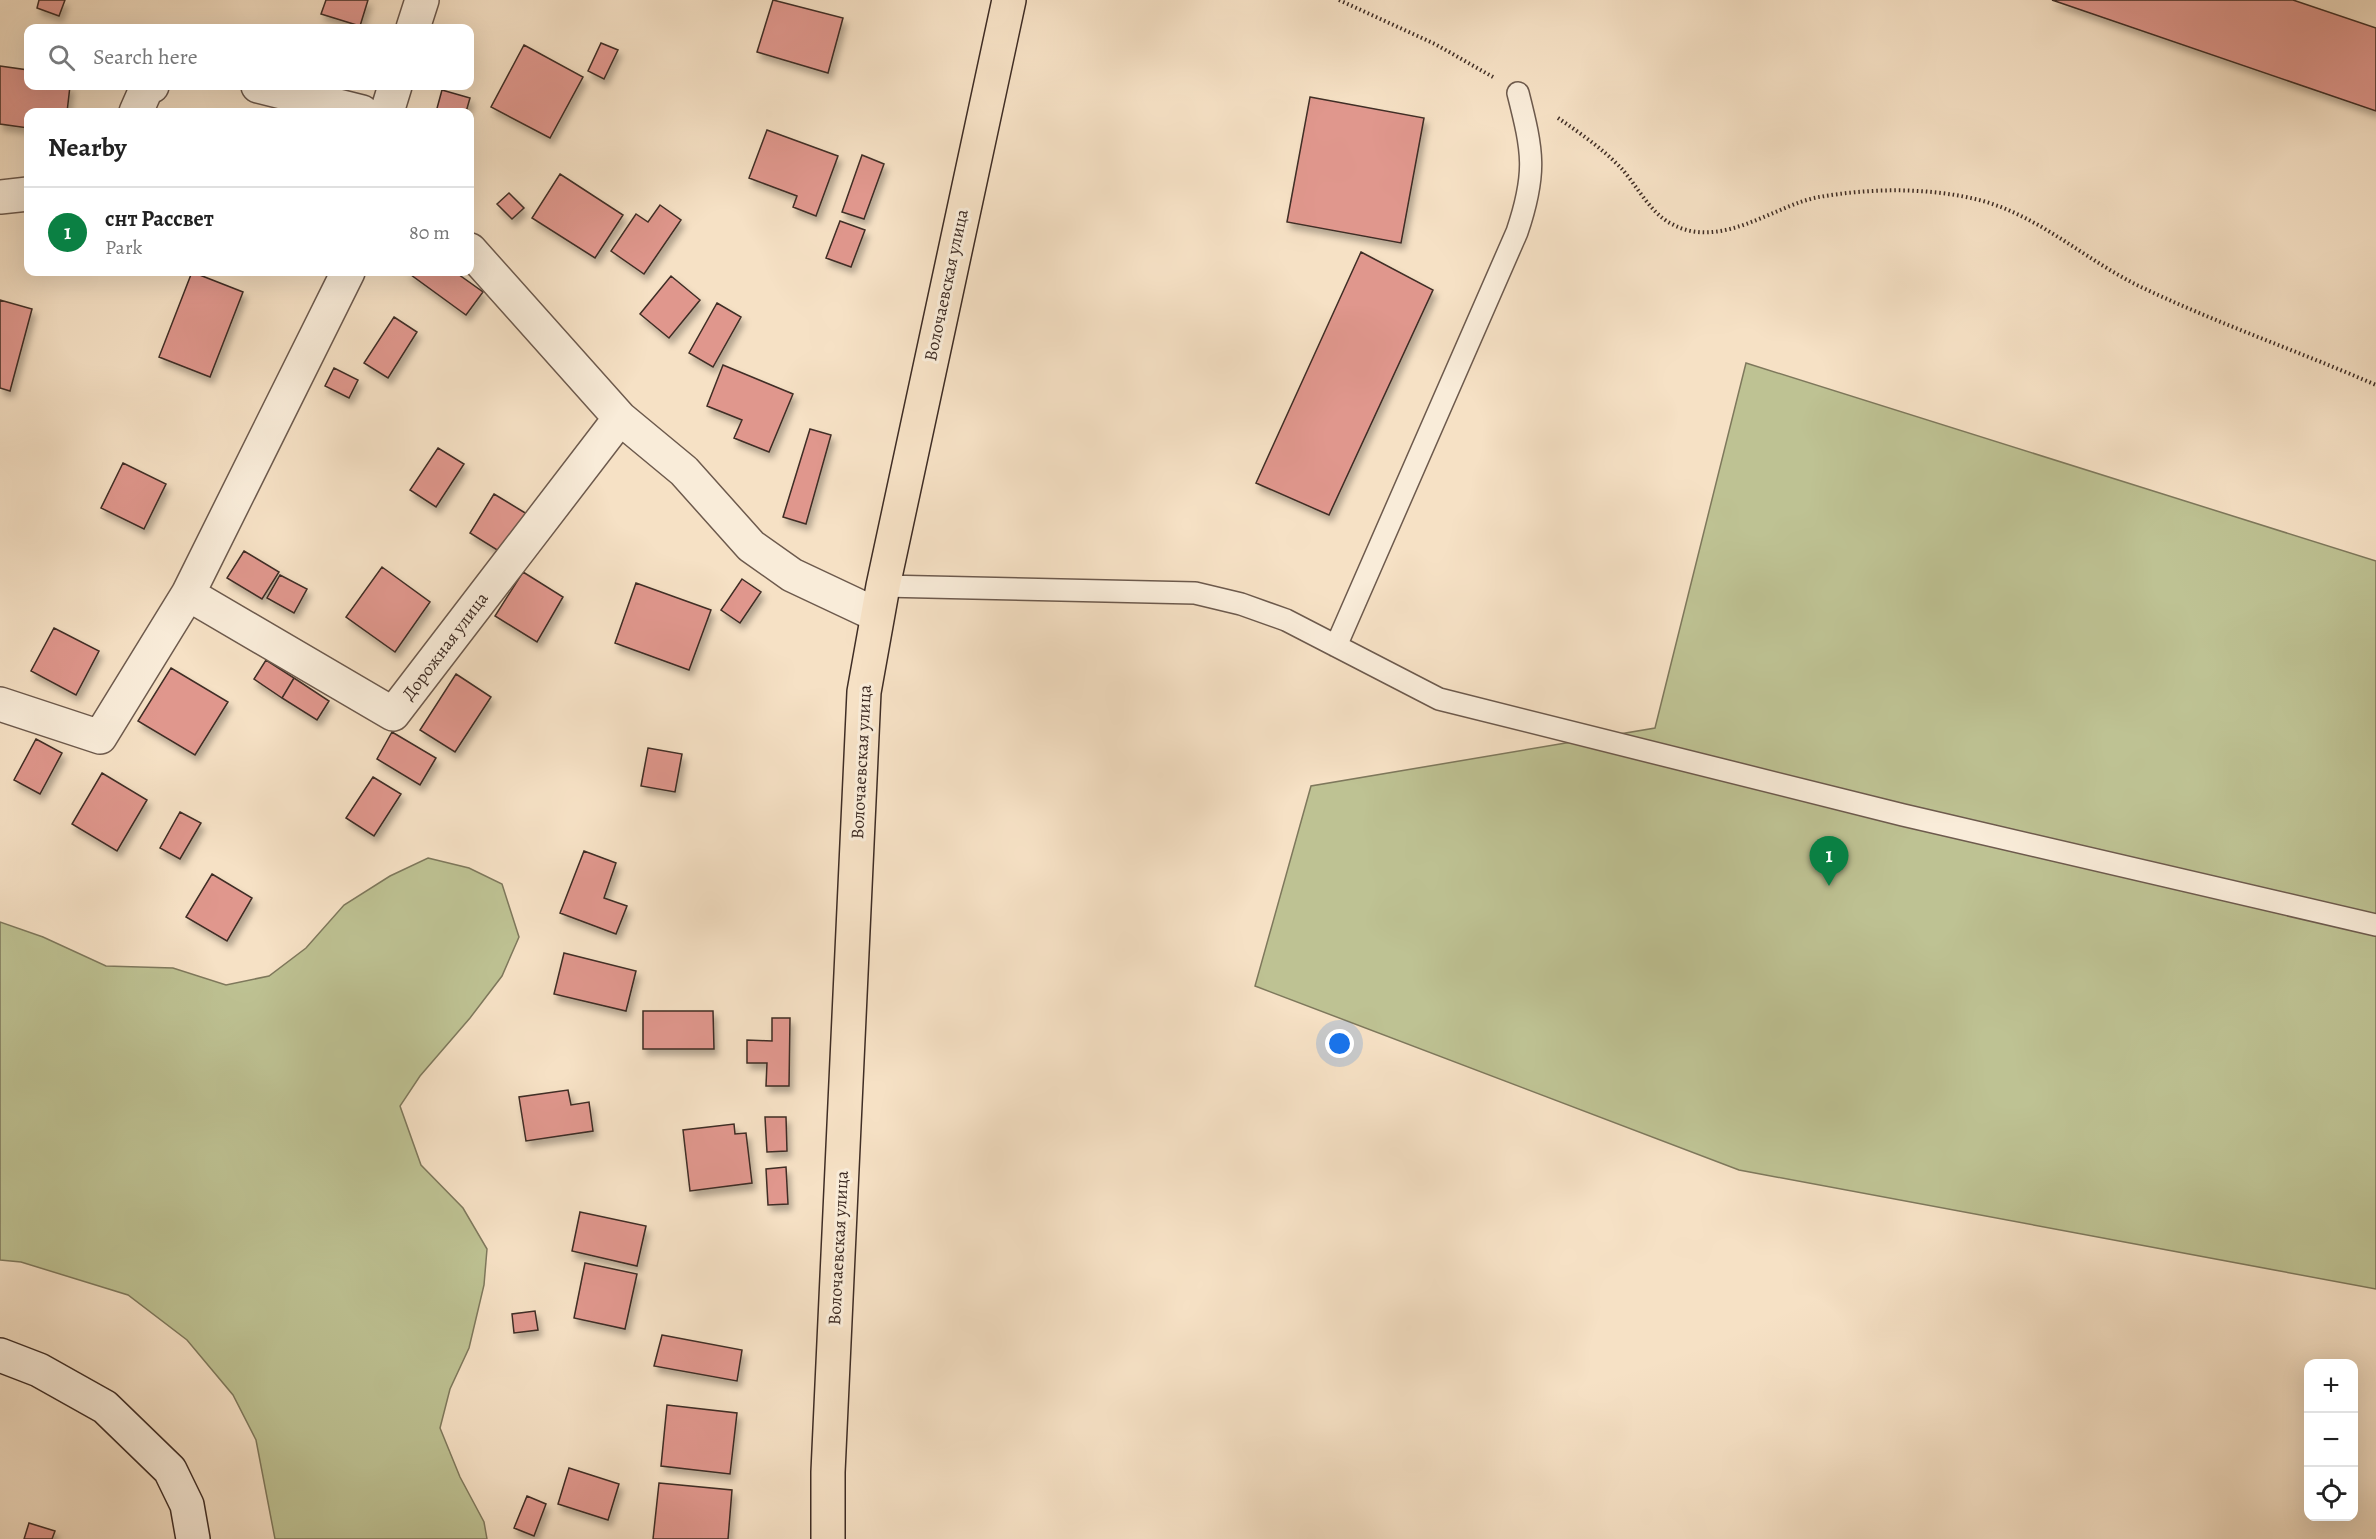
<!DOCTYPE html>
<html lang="en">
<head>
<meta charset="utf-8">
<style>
	:root { --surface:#fff; --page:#f2f2f2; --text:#222; --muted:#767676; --line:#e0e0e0; --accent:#0b8043 }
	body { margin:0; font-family:Alegreya,serif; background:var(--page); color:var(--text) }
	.controls { position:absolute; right:18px; bottom:18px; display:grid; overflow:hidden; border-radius:12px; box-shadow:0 6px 24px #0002 }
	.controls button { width:54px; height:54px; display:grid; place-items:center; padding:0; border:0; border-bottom:2px solid var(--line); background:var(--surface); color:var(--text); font:30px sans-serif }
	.you { position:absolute; left:1340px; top:1044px; width:21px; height:21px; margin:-15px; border:4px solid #fff; border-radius:50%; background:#1a73e8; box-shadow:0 0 0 9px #1a73e833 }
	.badge { display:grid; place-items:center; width:39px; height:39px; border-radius:50%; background:var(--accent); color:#fff; font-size:20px; font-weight:700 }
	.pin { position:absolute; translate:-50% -50px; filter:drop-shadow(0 2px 3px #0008) }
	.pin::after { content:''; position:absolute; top:32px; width:21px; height:18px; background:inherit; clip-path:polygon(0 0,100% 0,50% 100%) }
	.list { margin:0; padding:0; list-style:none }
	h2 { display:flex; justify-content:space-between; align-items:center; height:78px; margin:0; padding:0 24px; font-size:26px }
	h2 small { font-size:20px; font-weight:400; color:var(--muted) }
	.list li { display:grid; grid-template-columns:39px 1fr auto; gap:18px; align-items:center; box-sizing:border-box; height:90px; padding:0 24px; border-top:2px solid var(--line) }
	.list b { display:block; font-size:22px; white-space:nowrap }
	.list p { margin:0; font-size:20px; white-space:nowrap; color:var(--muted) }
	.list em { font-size:20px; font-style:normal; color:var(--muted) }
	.icon { flex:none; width:33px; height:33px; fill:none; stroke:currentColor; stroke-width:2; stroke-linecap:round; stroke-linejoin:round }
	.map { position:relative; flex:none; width:2376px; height:1539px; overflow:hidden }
	.search { position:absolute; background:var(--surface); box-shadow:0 6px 24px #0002; left:24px; top:24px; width:450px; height:66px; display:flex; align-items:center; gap:15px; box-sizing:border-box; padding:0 21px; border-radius:12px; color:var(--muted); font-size:22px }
	.panel { position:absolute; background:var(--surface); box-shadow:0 6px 24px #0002; left:24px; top:108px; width:450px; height:168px; border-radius:12px }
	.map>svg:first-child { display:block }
	.green { fill:#bec293; stroke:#7e785c; stroke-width:1.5 }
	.building { fill:#e0978d; stroke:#3f2d25; stroke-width:1.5; filter:url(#shadow) }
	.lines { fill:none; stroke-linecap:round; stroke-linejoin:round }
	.lane-casing { stroke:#6d5a4d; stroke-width:24 }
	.street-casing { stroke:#6d5a4d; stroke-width:36 }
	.secondary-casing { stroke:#3f2d25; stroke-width:36 }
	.primary-casing { stroke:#3f2d25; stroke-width:36 }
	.path { stroke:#3f2d25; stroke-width:4; stroke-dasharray:1.5 3; stroke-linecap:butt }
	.lane { stroke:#f9ecd9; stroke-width:21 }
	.street { stroke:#f9ecd9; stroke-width:33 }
	.secondary { stroke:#f9ecd9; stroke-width:33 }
	.primary { stroke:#f6e1c5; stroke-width:33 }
	.labels { text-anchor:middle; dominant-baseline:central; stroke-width:6; stroke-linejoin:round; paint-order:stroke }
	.street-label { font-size:18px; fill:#3f2d25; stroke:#f9ecd9 }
</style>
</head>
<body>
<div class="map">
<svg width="2376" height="1539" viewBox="0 0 2376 1539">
	<defs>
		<filter id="shadow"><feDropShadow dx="3.5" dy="6" stdDeviation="3" flood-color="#0004"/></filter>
	</defs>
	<rect width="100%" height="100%" fill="#f6e1c5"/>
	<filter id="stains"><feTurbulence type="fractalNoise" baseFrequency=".00333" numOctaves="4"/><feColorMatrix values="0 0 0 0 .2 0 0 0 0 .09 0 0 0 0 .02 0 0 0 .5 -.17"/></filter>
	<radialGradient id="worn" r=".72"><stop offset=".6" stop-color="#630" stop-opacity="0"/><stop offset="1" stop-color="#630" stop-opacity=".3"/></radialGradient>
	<path class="green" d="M1746 363 2376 561V1289L1739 1170 1255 986 1311 786 1655 728Z
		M428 858 469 868 502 884 519 937 502 976 470 1018 420 1076 400 1106 421 1165 463 1208 487 1249 484 1285 469 1348 450 1389 440 1428 460 1477 484 1522 487 1539H275L256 1440 233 1395 187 1340 128 1295 21 1262 0 1260V922L43 937 106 966 173 968 226 985 269 976 306 948 344 905 390 876Z"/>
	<path class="building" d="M39 0H65L59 16 37 8Z
		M326 0H368L360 26 321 14Z
		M773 0 843 18 828 73 757 52Z
		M2052 0H2293L2376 28V111Z
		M601 43 618 50 604 79 588 71Z
		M524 45 583 77 550 138 491 107Z
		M0 66 28 70V86H70L67 112H28V128L0 124Z
		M442 90 470 98 466 112H436Z
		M1310 97 1424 118 1401 243 1287 222Z
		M767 130 838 156 816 216 793 207 797 196 749 178Z
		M862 155 884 164 864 219 842 212Z
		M560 174 623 215 595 258 532 218Z
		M509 193 524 208 512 219 497 204Z
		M660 205 681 220 644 274 611 251 636 214 648 222Z
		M840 221 865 230 851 267 826 258Z
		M1361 252 1433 290 1329 515 1256 483Z
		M192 272 243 292 210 377 159 357Z
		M407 272H455L483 292 466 315Z
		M671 276 700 300 669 338 640 314Z
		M0 300 32 309 10 391 0 388Z
		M717 303 741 317 713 367 689 353Z
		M394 317 417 332 388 378 364 363Z
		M723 365 793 394 769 452 734 438 742 420 707 406Z
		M334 368 358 380 349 398 325 386Z
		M810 429 831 435 806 524 783 517Z
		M438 448 464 464 436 507 410 490Z
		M123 463 166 484 144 529 101 508Z
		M494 494 527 514 502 553 470 533Z
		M244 551 279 572 262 599 227 578Z
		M382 567 430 602 395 652 346 617Z
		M523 572 563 597 537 642 495 616Z
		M280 575 307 589 294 613 267 598Z
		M742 579 761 592 740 623 721 610Z
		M636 583 711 610 689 670 615 643Z
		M54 628 99 651 76 695 31 671Z
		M266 660 294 678 282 698 254 679Z
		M171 668 228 702 195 755 138 721Z
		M456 674 491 697 455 752 420 730Z
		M294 678 329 701 317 720 282 698Z
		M392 732 436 758 420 785 377 759Z
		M36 739 62 753 40 794 14 780Z
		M648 748 682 754 675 792 641 786Z
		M102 773 147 800 117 851 72 824Z
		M373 777 401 794 374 836 346 818Z
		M180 812 201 823 180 859 160 848Z
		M584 851 616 863 604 898 627 906 616 934 560 913Z
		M212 874 252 898 227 941 186 917Z
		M564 953 636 971 626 1011 554 994Z
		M643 1011H713L714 1049H643Z
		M772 1018H790L789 1086H766L767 1063H747V1040L772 1041Z
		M568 1090 571 1105 589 1102 593 1131 526 1141 519 1097Z
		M765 1117H786L787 1151 767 1152Z
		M734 1124 735 1134 746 1133 752 1183 690 1191 683 1130Z
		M786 1167 788 1204 768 1205 766 1169Z
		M580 1212 646 1226 637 1266 572 1251Z
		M585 1263 637 1274 625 1329 574 1318Z
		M535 1311 538 1330 514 1333 512 1314Z
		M662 1335 742 1350 737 1381 654 1366Z
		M667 1405 737 1413 730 1474 661 1466Z
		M569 1468 619 1484 608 1520 558 1504Z
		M659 1483 732 1490 728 1539H653Z
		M527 1496 546 1504 534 1536 514 1528Z
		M29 1523 55 1531 52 1539H24Z"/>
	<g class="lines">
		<defs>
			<path id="lane" d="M883 586 1195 593 1241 604 1286 620 1439 699 1903 815 2376 925
				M1336 646 1517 232C1537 173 1533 152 1518 93"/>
			<path id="street" d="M413 28 422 0
				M258 86 362 112
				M136 112 147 87 152 86
				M387 112 395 86
				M0 197 28 194
				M470 250 620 418 684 471 751 546 792 575 877 615
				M188 594 393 714 620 418
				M0 704 100 737 188 594 348 272"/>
			<path id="secondary" d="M0 1355 39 1370 105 1407 170 1470 187 1505 193 1539"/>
			<path id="primary" d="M828 1539V1472L864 692 883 586 1009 0"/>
		</defs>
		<use href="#lane" class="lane-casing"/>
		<use href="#street" class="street-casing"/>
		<use href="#secondary" class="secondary-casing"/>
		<use href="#primary" class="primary-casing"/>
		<path class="path" d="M1339 0 1435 44 1493 77
			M1558 118C1580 133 1603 149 1622 169 1637 186 1650 212 1670 223 1720 252 1774 205 1819 197 1871 188 1931 187 1983 201 2040 217 2086 260 2139 286 2216 323 2298 351 2376 385"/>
		<use href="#lane" class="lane"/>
		<use href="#street" class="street"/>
		<use href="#secondary" class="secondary"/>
		<use href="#primary" class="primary"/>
	</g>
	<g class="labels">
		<g class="street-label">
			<text transform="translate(946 285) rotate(-78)">Волочаевская улица</text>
			<text transform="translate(445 646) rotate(-53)">Дорожная улица</text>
			<text transform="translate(861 762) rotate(-87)">Волочаевская улица</text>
			<text transform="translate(838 1248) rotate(-87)">Волочаевская улица</text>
		</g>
	</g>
	<rect width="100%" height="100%" filter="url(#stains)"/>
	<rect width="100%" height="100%" fill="url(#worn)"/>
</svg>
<div class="controls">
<button>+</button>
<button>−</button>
<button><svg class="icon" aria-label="locate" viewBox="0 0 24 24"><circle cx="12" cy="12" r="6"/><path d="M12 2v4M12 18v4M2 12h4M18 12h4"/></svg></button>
</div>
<div class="you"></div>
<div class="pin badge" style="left:1829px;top:886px">1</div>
<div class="search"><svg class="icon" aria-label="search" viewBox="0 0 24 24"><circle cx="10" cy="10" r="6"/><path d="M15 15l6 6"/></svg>Search here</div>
<section class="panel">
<h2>Nearby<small></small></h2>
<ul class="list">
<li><span class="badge">1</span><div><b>снт Рассвет</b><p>Park</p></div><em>80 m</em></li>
</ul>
</section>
</div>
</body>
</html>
